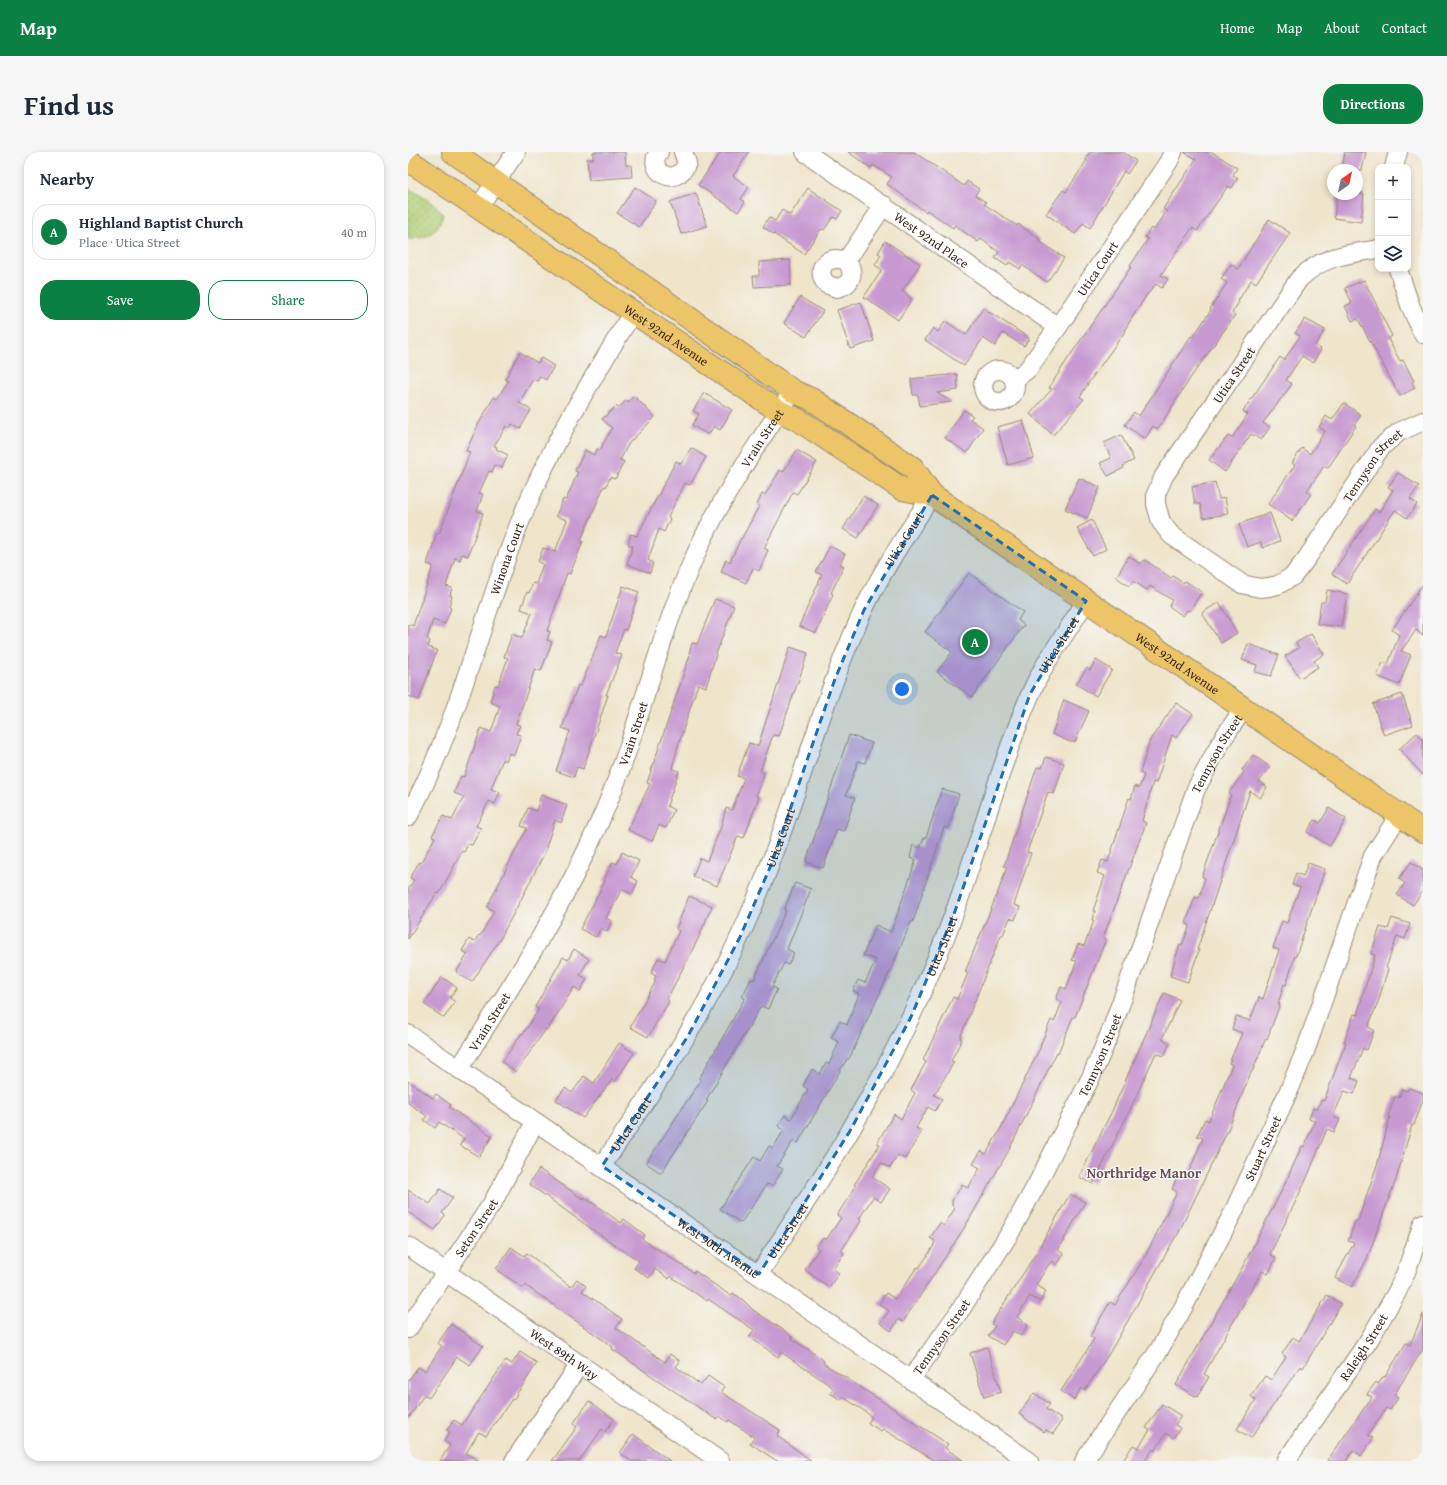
<!DOCTYPE html>
<html lang="en">
<head>
<meta charset="utf-8">
<style>
	:root { --surface:#fff; --page:#f6f6f7; --text:#1f2937; --muted:#747a83; --line:#e0e1e3; --accent:#0b8043 }
	body { margin:0; font-family:"Gentium Book Plus",serif; background:var(--page); color:var(--text) }
	.controls { position:absolute; right:12px; top:12px; display:grid; overflow:hidden; border-radius:8px; box-shadow:0 2px 6px #0003 }
	.controls button { width:36px; height:36px; display:grid; place-items:center; padding:0; border:0; border-bottom:1px solid var(--line); background:var(--surface); color:var(--text); font:20px sans-serif }
	.compass { position:absolute; left:919px; top:12px; width:36px; height:36px; border-radius:50%; background:var(--surface); box-shadow:0 2px 6px #0003; rotate:34deg }
	.you { position:absolute; left:494px; top:537px; width:14px; height:14px; margin:-10px; border:3px solid #fff; border-radius:50%; background:#1a73e8; box-shadow:0 0 0 6px #1a73e833 }
	.badge { display:grid; place-items:center; width:26px; height:26px; border-radius:50%; background:var(--accent); color:#fff; font-size:13px; font-weight:700 }
	.pin { position:absolute; translate:-50% -50%; border:2px solid #fff; box-shadow:0 1px 4px #0006 }
	.list { margin:0; padding:0; list-style:none }
	h2 { display:flex; justify-content:space-between; align-items:center; height:52px; margin:0; padding:0 16px; font-size:17px }
	h2 small { font-size:13px; font-weight:400; color:var(--muted) }
	.list li { display:grid; grid-template-columns:26px 1fr auto; gap:12px; align-items:center; box-sizing:border-box; height:56px; margin:0 8px 8px; padding:0 8px; border:1px solid var(--line); border-radius:16px }
	.list b { display:block; font-size:15px; white-space:nowrap }
	.list p { margin:0; font-size:13px; white-space:nowrap; color:var(--muted) }
	.list em { font-size:13px; font-style:normal; color:var(--muted) }
	.actions { display:flex; gap:8px; padding:12px 16px }
	.actions a { flex:1; padding:9px 0; border:1px solid var(--accent); border-radius:16px; text-align:center; font-size:14px; color:var(--accent) }
	.actions .main { background:var(--accent); color:#fff }
	.icon { flex:none; width:22px; height:22px; fill:none; stroke:currentColor; stroke-width:2; stroke-linecap:round; stroke-linejoin:round }
	.map { position:relative; flex:none; width:1015px; height:1309px; overflow:hidden; border-radius:16px }
	header { display:flex; align-items:center; gap:24px; box-sizing:border-box; height:56px; padding:0 20px; background:var(--accent); color:#fff }
	header strong { font-size:19px }
	nav { display:flex; gap:22px; margin-inline-start:auto; font-size:14px }
	.intro { display:flex; align-items:center; justify-content:space-between; box-sizing:border-box; height:96px; padding:0 24px }
	h1 { margin:0; font-size:28px }
	.button { padding:10px 18px; border-radius:16px; background:var(--accent); color:#fff; font-size:14px; font-weight:700 }
	main { display:flex; gap:24px; padding:0 24px }
	aside { flex:1; background:var(--surface); border-radius:16px; box-shadow:0 2px 6px #0003 }
	.map>svg:first-child { display:block }
	.grass { fill:url(#grass-dots); stroke:#757c4a }
	.building { fill:#c89ad2 }
	.lines { fill:none; stroke-linecap:round; stroke-linejoin:round }
	.minor-casing { stroke:#958874; stroke-width:20 }
	.major-casing { stroke:#958874; stroke-width:24 }
	.minor { stroke:#fff; stroke-width:18 }
	.major { stroke:#edc569; stroke-width:22 }
	.marked { fill:#1f6fb2; fill-opacity:0.2; stroke:#1f6fb2; stroke-width:3; stroke-dasharray:8 5; stroke-linejoin:round }
	.labels { text-anchor:middle; dominant-baseline:central; stroke-width:3; stroke-linejoin:round; paint-order:stroke }
	.street-label { font-size:13px; fill:#3b2a1e; stroke:#f6f6f2 }
	.neighbourhood-label { font-size:14px; font-weight:bold; fill:#6c515d; stroke:#f6f6f2 }
</style>
</head>
<body>
<header>
<strong>Map</strong>
<nav><a>Home</a><a>Map</a><a>About</a><a>Contact</a></nav>
</header>
<div class="intro"><h1>Find us</h1><a class="button">Directions</a></div>
<main>
<aside>
<h2>Nearby<small></small></h2>
<ul class="list">
<li><span class="badge">A</span><div><b>Highland Baptist Church</b><p>Place · Utica Street</p></div><em>40 m</em></li>
</ul>
<div class="actions"><a class="main">Save</a><a>Share</a></div>
</aside>
<div class="map">
<svg width="1015" height="1309" viewBox="0 0 1015 1309">
	<defs>
		<pattern id="grass-dots" width="8" height="8" patternUnits="userSpaceOnUse"><rect width="8" height="8" fill="#afce75"/><path d="M2 2h.1M6 6h.1" fill="none" stroke="#97b165" stroke-width="1.8" stroke-linecap="round"/></pattern>
	</defs>
	<rect width="100%" height="100%" fill="#f6f6f2"/>
	<filter id="ink" filterUnits="userSpaceOnUse"><feTurbulence type="fractalNoise" baseFrequency=".025" numOctaves="2"/><feDisplacementMap in="SourceGraphic" scale="8" xChannelSelector="R" yChannelSelector="G"/><feConvolveMatrix kernelMatrix="1 2 1 2 8 2 1 2 1" color-interpolation-filters="sRGB"/></filter>
	<filter id="wash" filterUnits="userSpaceOnUse"><feTurbulence type="fractalNoise" baseFrequency=".012" numOctaves="4" result="noise"/><feDisplacementMap in="SourceGraphic" scale="16" xChannelSelector="R" yChannelSelector="G"/><feGaussianBlur stdDeviation="0.9" result="paint"/><feColorMatrix in="noise" values="0 0 0 0 0 0 0 0 0 0 0 0 0 0 0 0 0 1.4 0 .05"/><feComposite in="paint" operator="in"/></filter>
	<g filter="url(#wash)">
		<rect width="100%" height="100%" fill="#efe5cb"/>
		<path class="grass" d="M0 36C12 43 28 50 35 63 29 81 19 87 0 87Z"/>
		<g id="blocks">
			<path class="building" d="M185 0H217L218 13H223L224 25 181 28 179 7H185Z
				M313 0H341L325 24 341 35 333 47 337 50 330 60 290 33Z
				M440 0H506L556 34 559 29 571 37 567 43 578 50 576 52 609 74 610 72 632 87 631 89 656 106 639 130 614 113 612 117 601 110 599 114 587 106 591 100 573 87 570 90 547 73 545 76 519 58 518 60 479 32 484 25 465 13 463 16Z
				M682 0H715L728 9 719 22 716 19 682 76 675 71 667 82 638 62 655 38 658 40 679 8 677 7Z
				M776 0H804L829 16 825 23 830 26 824 36 820 34 789 79 784 76 753 123 760 127 754 136 748 132 738 144 717 177 718 178 681 230 672 245 676 247 645 283 622 262 644 237 641 236 659 208 723 115 722 114 740 87 737 85 743 76 746 78 759 59 755 57 788 7Z
				M937 0H958L954 18H934Z
				M227 35 248 49 231 75 209 61Z
				M400 36 434 59 429 67 425 65 416 78 413 77 396 102 355 75 361 65 367 69 374 58 382 63Z
				M288 41 299 74 273 82 262 50Z
				M929 42H956L953 70 926 66Z
				M861 67 882 81 848 131 843 128 830 149 831 150 824 161 827 163 783 225 750 277 745 274 737 287 717 273 726 260 731 264 783 184 785 185 803 158 802 157 819 131 813 127 823 112 830 117Z
				M477 89 512 112 494 139 504 147 490 168 456 145 474 118 467 113 473 103 470 101Z
				M382 108 383 133 346 135 345 124H351V110Z
				M956 128 984 184 980 187 992 209 995 208 1006 229 1004 230 1007 236 992 244 950 167 944 169 937 154 944 151 937 136Z
				M392 145 415 159 398 185 376 171Z
				M453 150 466 189 442 197 429 158Z
				M575 156 621 186 616 194 595 181 587 194 575 186 556 214 517 188 525 176 530 180 537 169 558 183Z
				M897 167 917 178 907 193 913 197 905 211 894 204 878 228 884 232 855 271 862 275 853 288 843 282 817 320 801 308 820 284 824 286 840 262 835 259 872 205 876 208 892 184 887 181Z
				M112 200 130 211 133 206 146 214 138 228 132 224 129 229 125 227 111 251 123 258 112 277 104 272 102 276 98 274 86 294 89 295 88 297 100 303 94 316 87 313 84 320 81 319 71 341 75 342 69 359 75 361 60 404 54 402 52 408 47 406 38 434 44 436 42 443 44 444 41 455 43 456 37 472 25 468 19 487 22 489 20 495 29 498 11 548 0 544V472L5 474 25 414 19 412 29 381 31 382 62 300 58 299 70 273 86 245 89 247 100 229 97 227Z
				M549 222 550 238 529 241 544 250 512 254 510 243H505L503 227Z
				M296 241 324 258 312 278 306 274 300 283 284 273 291 262 285 259Z
				M226 244 247 265 221 291 212 308 216 310 207 327 202 325 198 335 196 334 173 388 175 389 162 422 159 421 139 479 142 480 139 488 144 490 133 519 127 517 108 572 112 573 108 582 113 583 106 603 101 601 98 609 95 607 83 637 92 640 87 652 81 649 68 674 73 676 64 693 60 692 56 700 54 699 31 742 29 741 0 787V738L6 728 2 726 11 710 13 711 27 685 24 684 35 664 44 668 56 645 46 641 53 624 56 625 73 576 83 580 92 554 82 550 87 533 90 534 100 506 96 505 104 482 114 486 124 461 113 457 119 440 121 441 125 431 128 432 135 412 130 410 135 396 147 400 159 368 148 364 155 347 158 348 170 320 167 319 177 298 186 303 189 297 192 298 204 276 194 267 208 254 210 256 219 248 220 250Z
				M936 251 953 263 946 273 948 274 920 316 916 314 899 339 903 342 884 369 860 352 887 313 884 311 894 296 902 302 917 279 911 275 918 264 924 268Z
				M556 258 565 264 562 267 575 276 559 301 537 286Z
				M615 268 626 306 600 313 589 275Z
				M713 283 726 308 715 314 716 316 700 324 692 311 703 306 696 291Z
				M283 296 298 305 282 333 277 331 260 365 262 367 256 380 251 377 240 408 245 411 242 421 219 412 225 394 220 392 223 382 229 384 268 309 273 312Z
				M389 298 409 310 389 342 385 340 356 396 360 398 351 419 345 416 338 431 313 420 318 408 322 410 333 386H334L351 354 349 353 354 342 357 343 372 318 375 320Z
				M990 321 1011 334 1002 347 1009 352 999 366 987 358 939 432 924 422 967 357 971 360 985 338 980 335Z
				M671 326 692 335 679 366 657 357Z
				M807 330 811 347 817 346 820 362 795 366 792 352H787L784 335Z
				M455 344 470 353 450 386 435 377Z
				M862 361 872 389 854 396 853 390 839 395 831 372Z
				M684 368 698 397 685 404 669 376Z
				M422 394 437 402 432 412 436 414 423 441 425 442 408 481 391 474 414 423 408 420Z
				M721 404 732 412 737 408 763 426 765 424 775 431 777 429 794 440 781 459 779 458 775 464 761 454 764 448 742 434 739 438 725 429 721 434 708 425Z
				M561 421 615 460 610 468 616 473 564 545 529 520 544 500 517 480Z
				M1015 432V484L1008 478 993 499 1003 503 991 533 969 524 975 510 980 512 991 483 984 478Z
				M215 434 231 440 218 478 216 477 207 501 214 503 198 543H200L175 617 169 615 166 625 148 619 162 579 154 576 170 533 173 534 193 483 198 485Z
				M919 438 939 442 933 475 909 472 913 450H917Z
				M307 447 326 454 309 499 298 535 290 532 269 597 264 617 271 619 259 654 266 658 258 676 251 673 244 689 220 678 242 632 239 631 282 503 281 502 284 491 289 492Z
				M811 450 829 481 813 491 794 461Z
				M903 482 916 502 906 509 910 515 892 526 877 504 891 496 888 491Z
				M840 492 871 503 863 524 847 520 849 513 834 508Z
				M382 495 400 501 371 584 365 583 352 619 356 621 348 644 351 645 336 686 330 684 309 734 285 724 292 706 299 709 313 675 318 656 324 658 336 626 329 624 341 591 350 594Z
				M688 508 704 518 688 544 668 532 679 516 682 518Z
				M994 542 1005 573 976 583 965 552Z
				M656 548 681 559 667 590H662L644 582Z
				M768 551 785 562 768 586 764 583 748 631 745 630 734 669 738 671 695 786 698 787 667 865H665L650 901 649 900 601 998 558 1073 495 1170 491 1167 483 1179 472 1171 481 1159 471 1152 478 1141 487 1147 509 1115 511 1116 525 1095 527 1089 522 1086 532 1071 536 1074 547 1056 544 1054V1049L554 1033 560 1036 572 1016 565 1012 573 999 578 1002 592 978 633 894H632L643 868 646 870 654 850 648 847 653 835 658 837 669 809 664 808 670 792 676 794 686 769 684 768 687 759H685L697 724 689 721 694 708 700 710 721 646 723 647 727 634 731 636 736 623 732 621 742 588Z
				M1009 581 1015 588V623L991 597Z
				M441 583 464 591 457 611 450 609 438 643 447 646 436 679 429 677 415 716 398 710Z
				M845 603 862 615 851 629 859 635 852 646 842 639 789 798H791L780 830 762 824 772 792 774 793 782 773 778 771 787 745 791 746 797 726 794 725 823 643 821 641 836 620 834 618Z
				M638 605 656 611 646 642 640 640 619 700 623 701 606 753 612 755 607 768 602 766 595 783H593L552 886 554 887 543 909 546 910 526 943 534 947 527 959 520 955 508 976 514 979 497 1007 490 1003 482 1016 473 1011 464 1025 482 1037 473 1050 465 1045 451 1067 453 1069 433 1099 436 1101 425 1117 431 1121 421 1135 397 1118 411 1097 408 1095 415 1086 418 1088 433 1066 429 1063 448 1034 446 1033 472 992 469 991 486 962 493 967 507 941 503 938 518 910 515 908 545 845 549 847 560 821 557 820 590 740 599 715 596 714 629 615 634 616Z
				M534 637 551 642 540 677 536 675 505 770H503L484 815 441 907H439L390 991 385 989 369 1014 375 1017 364 1034 359 1032 333 1071 312 1057 346 1005 352 1009 361 994 365 996 376 978 370 974 377 963 383 967 400 937 395 934 404 917 412 922 418 911 421 912 431 890 423 886 432 869 439 873 451 842 445 839 450 828 457 831 468 808 455 803 468 773 483 780 508 708 502 706 505 693 512 696 516 686H518Z
				M133 643 159 653 153 671 147 668 138 695 139 696 118 738 92 787 64 830 48 820 60 802 54 799 61 787 66 790 71 783 72 784 86 759 79 755 119 676 113 674 120 656 128 659Z
				M921 656 938 667 922 694 899 680 907 668 912 671Z
				M214 700 231 709 223 725 230 729 224 742 214 737 198 766 204 769 199 780 193 776 188 785 172 777 197 729 196 728 205 710 209 712Z
				M1003 710 1015 718V739L1005 753 989 743 997 731 991 727Z
				M900 711 917 717 888 804H887L878 833 876 832 870 852H872L859 887 858 886 844 920H843L820 978 769 1084H768L702 1200 677 1238 673 1236 666 1248 653 1239 686 1187 682 1184 702 1150 707 1153 737 1105 769 1040 764 1037 770 1023 778 1027 795 986 789 984 797 967 801 969 824 913 821 911 834 881 824 877 828 864 842 869 851 845 855 847 871 798 865 796 874 769 879 771 892 735 884 733 888 721 895 724Z
				M387 731 403 737 379 797 386 801 380 813 376 811 364 835 369 837 360 857 353 854 298 948 300 949 253 1021 238 1011 293 928 291 927 337 846 334 845 343 827 346 828 378 758H376Z
				M281 744 304 754 290 787 259 847 261 849 240 885 222 875 248 829 246 828 248 824 243 821 250 806 257 809 271 779 268 777Z
				M984 766 1002 772 997 787 989 784 978 816 980 817 970 850 960 875 966 878 959 898 955 896 943 926 951 929 946 942 936 939 925 965 932 968 926 980 919 977 898 1028 862 1102 868 1106 860 1122 854 1119 796 1222 801 1225 789 1245 768 1233 835 1114 874 1038 894 994 896 995 907 969 901 967 905 956 909 958 913 948 916 949 938 890H936L946 862 949 863 967 803 963 802 972 775 980 777Z
				M166 797 181 807 172 823 179 827 172 839 166 835 140 877H138L108 920 94 910 114 881 115 882 131 857 127 855 155 805 160 808Z
				M34 825 49 836 42 846 47 850 36 866 16 852Z
				M756 841 772 848 754 887 762 891 756 904 748 901 718 966 685 1032 671 1025 704 959Z
				M211 891 226 901 207 930 204 928 175 966 148 948 157 936 164 941 176 924 186 931Z
				M0 929 25 946 28 942 43 953 41 955 84 984 71 1005 52 993 56 987 31 970 27 976 16 968 19 964 0 951Z
				M1001 936 1015 941V948L1006 973H1004L989 1024 959 1107 944 1135 927 1126 946 1091 940 1089 948 1068 950 1069 970 1010 982 965 980 964 987 944 991 946 994 937 999 939Z
				M131 1017 175 1047 176 1045 213 1071 216 1067 237 1083 234 1087 286 1121 287 1119 323 1144 325 1141 335 1148 345 1158 377 1179 385 1186 384 1187 413 1206 416 1209 415 1211 540 1292 537 1296 556 1309H527L475 1277 473 1279 460 1271 464 1265 455 1258 435 1245 433 1248 422 1241 425 1237 423 1234 373 1200 370 1205 346 1188 341 1185 346 1178 300 1147 299 1149 262 1124 261 1127 247 1117 241 1126 226 1116 231 1109 185 1078 121 1032Z
				M32 1037 45 1046 34 1061 37 1063 27 1078 0 1060V1038L22 1052Z
				M662 1042 677 1050 650 1098 656 1102 649 1113 644 1109 641 1112 628 1133 638 1139 632 1150 622 1144 609 1165 620 1173 613 1184 605 1179 595 1193 580 1184 587 1174 583 1172 627 1103Z
				M103 1095 116 1104 119 1101 163 1135 169 1127 178 1134 174 1139 214 1167 208 1176 257 1210 262 1202 272 1209 268 1215 293 1233 300 1224 316 1235 313 1240 372 1278 369 1284 404 1309H369L342 1291 346 1285 321 1268 320 1270 311 1264 309 1268 204 1197 205 1195 117 1133 115 1136 88 1117Z
				M919 1143 933 1152 895 1216 892 1214 843 1286 829 1277 848 1248 843 1244 857 1224 863 1228 878 1205 874 1202 885 1185 891 1189Z
				M1015 1162V1197L986 1243 990 1246 982 1258 978 1256 960 1283 965 1286 953 1304 945 1298 938 1309H919L964 1245 959 1242 968 1230 970 1232 976 1224 977 1225 998 1191 1002 1193Z
				M43 1172 75 1194 62 1213 49 1205 21 1246 16 1243 0 1267V1229L10 1215 17 1219 34 1194 30 1191Z
				M579 1195 593 1240 576 1245 562 1201Z
				M112 1200 129 1211 105 1248 104 1247 78 1284 71 1280 58 1301 71 1309H32L42 1293 36 1289 42 1280 39 1278 46 1268 54 1273 98 1208 104 1212Z
				M626 1241 642 1252 638 1257 654 1268 645 1282 638 1278 636 1280 611 1262Z
				M181 1249 206 1267 197 1280 194 1277 171 1309H144L169 1275 165 1272Z
				M754 1252 773 1264 767 1273 772 1276 765 1286 758 1281 747 1299 745 1297 737 1309H715L725 1293 730 1296 742 1278 738 1276Z
				M225 1282 262 1309H223L212 1301Z"/>
		</g>
	</g>
	<g filter="url(#ink)">
		<use href="#blocks" fill-opacity="0" stroke="#958874" stroke-width="1"/>
		<g class="lines">
			<defs>
				<g id="minor">
					<path d="M251 0C237 17 267 39 279 11L275 0"/>
					<path id="s1" d="M397 0 650 175"/>
					<path d="M986 15 990 0"/>
					<path d="M70 56 108 0"/>
					<path id="s2" d="M970 97C938 103 916 103 891 127L756 324 748 342V352L753 370 763 383 834 432 852 436 861 435 870 433 885 424 899 406 973 295 991 280 1015 269"/>
					<path d="M438 109C420 102 406 115 418 132L429 136C444 133 448 120 438 109L476 53"/>
					<path d="M990 117 1002 153 1015 182"/>
					<circle cx="591" cy="234" r="16"/>
					<path id="s3" d="M606 228 620 217 650 175 761 9 765 0"/>
					<path id="s4" d="M0 665C52 569 73 465 114 365 143 293 184 227 225 160"/>
					<path id="s5" d="M0 882 621 1309"/>
					<path id="s6" d="M51 917C103 835 153 759 192 669 230 584 248 491 286 406 312 347 349 292 385 239"/>
					<path id="s7" d="M194 1014C251 930 308 845 347 750 388 654 412 551 456 457 475 417 500 380 524 343"/>
					<path id="s8" d="M0 1094 312 1309"/>
					<path id="s9" d="M351 1122C381 1074 414 1028 442 979 473 927 501 872 524 817 563 728 584 632 622 543 636 510 659 480 678 449"/>
					<path id="s10" d="M0 1177 85 1050 127 970"/>
					<path id="s11" d="M503 1227 553 1157 602 1081 629 1032 684 923 702 881 721 829 788 637 814 588 836 556"/>
					<path d="M106 1309 172 1212"/>
					<path id="s12" d="M676 1309 751 1198 775 1156 825 1061 882 936 898 897 965 704 991 663"/>
					<path id="s13" d="M878 1309 961 1188 989 1140 998 1120 1015 1071"/>
				</g>
				<g id="major">
					<path id="s14" d="M45 0 385 239 405 248 505 316 524 343 1015 679"/>
					<path id="s15" d="M0 8 371 259 389 267 494 337 524 343"/>
				</g>
			</defs>
			<use href="#minor" class="minor-casing"/>
			<use href="#major" class="major-casing"/>
			<use href="#minor" class="minor"/>
			<use href="#major" class="major"/>
		</g>
	</g>
	<path class="marked" d="M524 343 678 449 622 542 546 762 503 865 442 979 351 1122 194 1014 280 884 332 785 363 713 427 527 456 458Z"/>
	<g class="labels">
		<g class="street-label">
			<text stroke="none"><textPath href="#s1" startOffset="154">West 92nd Place</textPath></text>
			<text stroke="none"><textPath href="#s3" startOffset="140">Utica Court</textPath></text>
			<text stroke="none"><textPath href="#s15" startOffset="312">West 92nd Avenue</textPath></text>
			<text transform="translate(826 223) rotate(-56)">Utica Street</text>
			<text stroke="none"><textPath href="#s6" startOffset="703">Vrain Street</textPath></text>
			<text stroke="none"><textPath href="#s2" startOffset="667">Tennyson Street</textPath></text>
			<text stroke="none"><textPath href="#s7" startOffset="699">Utica Court</textPath></text>
			<text stroke="none"><textPath href="#s4" startOffset="277">Winona Court</textPath></text>
			<text stroke="none"><textPath href="#s9" startOffset="700">Utica Street</textPath></text>
			<text stroke="none"><textPath href="#s14" startOffset="889">West 92nd Avenue</textPath></text>
			<text stroke="none"><textPath href="#s6" startOffset="379">Vrain Street</textPath></text>
			<text stroke="none"><textPath href="#s11" startOffset="700">Tennyson Street</textPath></text>
			<text stroke="none"><textPath href="#s7" startOffset="375">Utica Court</textPath></text>
			<text stroke="none"><textPath href="#s9" startOffset="376">Utica Street</textPath></text>
			<text stroke="none"><textPath href="#s6" startOffset="56">Vrain Street</textPath></text>
			<text stroke="none"><textPath href="#s11" startOffset="376">Tennyson Street</textPath></text>
			<text stroke="none"><textPath href="#s7" startOffset="51">Utica Court</textPath></text>
			<text stroke="none"><textPath href="#s12" startOffset="361">Stuart Street</textPath></text>
			<text stroke="none"><textPath href="#s10" startOffset="122">Seton Street</textPath></text>
			<text stroke="none"><textPath href="#s9" startOffset="52">Utica Street</textPath></text>
			<text stroke="none"><textPath href="#s5" startOffset="377">West 90th Avenue</textPath></text>
			<text stroke="none"><textPath href="#s11" startOffset="52">Tennyson Street</textPath></text>
			<text stroke="none"><textPath href="#s13" startOffset="138">Raleigh Street</textPath></text>
			<text stroke="none"><textPath href="#s8" startOffset="190">West 89th Way</textPath></text>
		</g>
		<g class="neighbourhood-label">
			<text x="736" y="1021">Northridge Manor</text>
		</g>
	</g>
</svg>
<div class="controls">
<button>+</button>
<button>−</button>
<button><svg class="icon" aria-label="layers" viewBox="0 0 24 24"><path d="M12 4l9 5-9 5-9-5zM3 14l9 5 9-5"/></svg></button>
</div>
<svg class="compass" viewBox="-18 -18 36 36"><path d="M0-13l5 13h-10z" fill="#e53935"/><path d="M0 13l5-13h-10z" fill="#747a83"/></svg>
<div class="you"></div>
<div class="pin badge" style="left:567px;top:490px">A</div>
</div>
</main>
</body>
</html>
